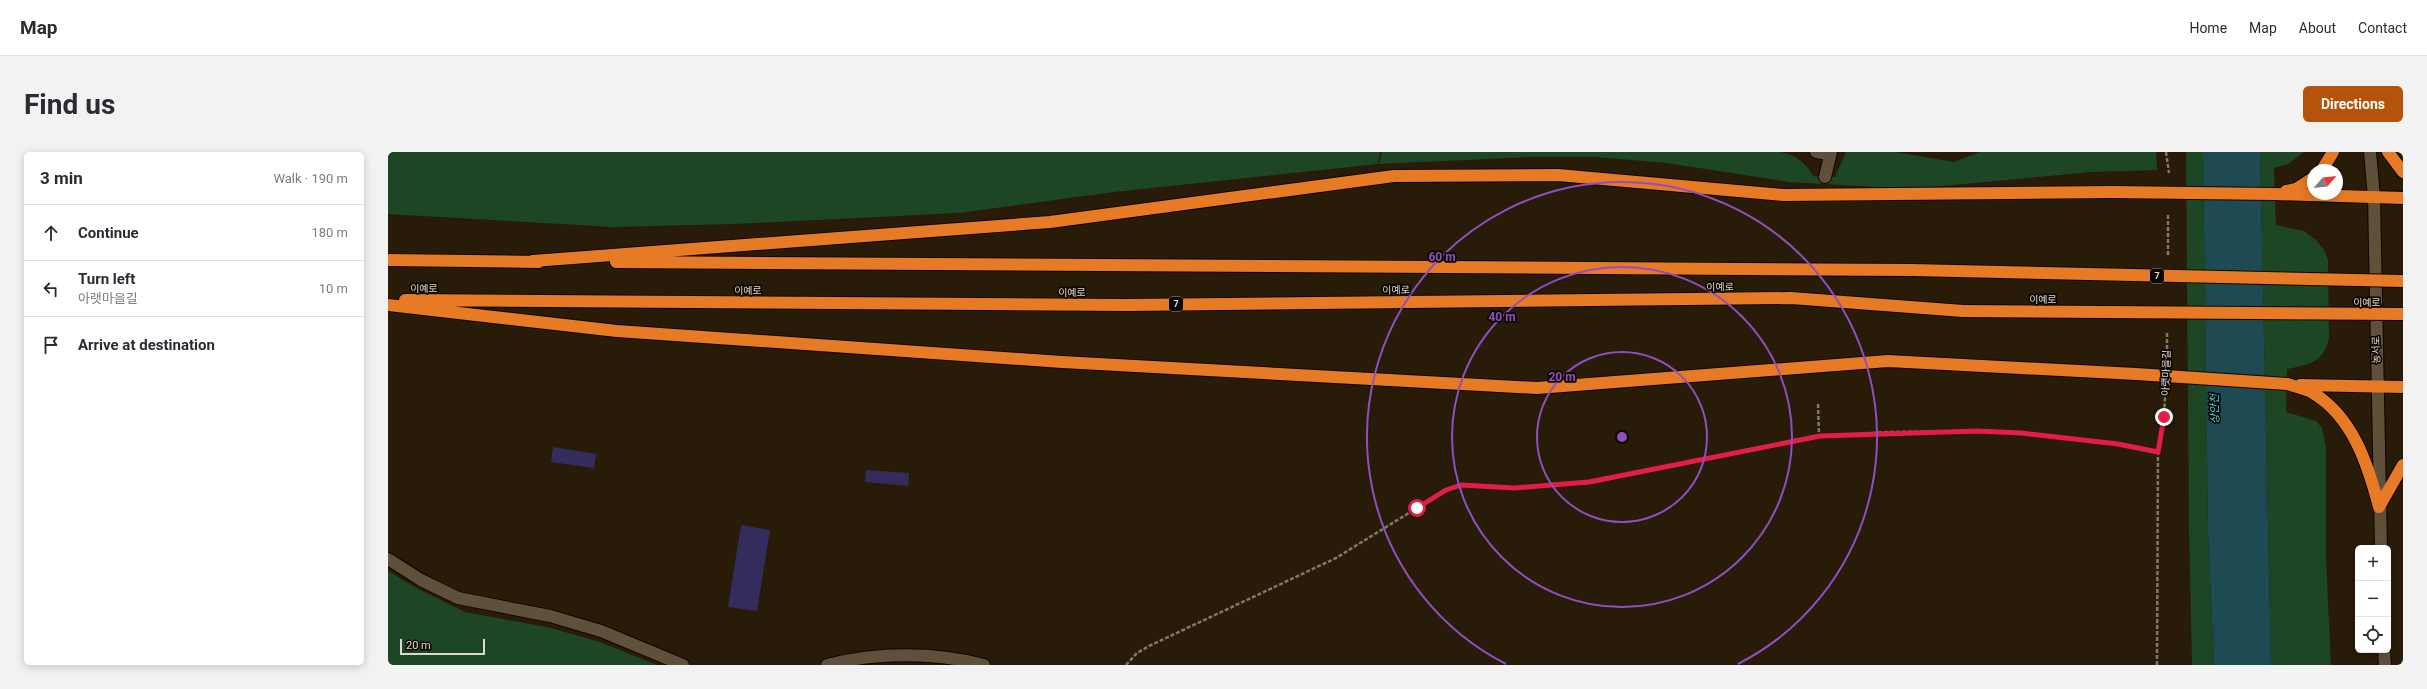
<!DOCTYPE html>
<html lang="en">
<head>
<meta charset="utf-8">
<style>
	:root { --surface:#fff; --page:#f2f2f3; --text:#2b2b33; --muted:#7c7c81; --line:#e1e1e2; --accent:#b45309 }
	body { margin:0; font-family:Roboto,"Noto Sans KR",sans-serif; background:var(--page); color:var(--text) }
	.controls { position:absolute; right:12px; bottom:12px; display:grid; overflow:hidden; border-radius:6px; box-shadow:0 2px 10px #0003 }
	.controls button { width:36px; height:36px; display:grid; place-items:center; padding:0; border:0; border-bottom:1px solid var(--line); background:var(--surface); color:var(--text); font:20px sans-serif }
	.compass { position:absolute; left:1919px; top:12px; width:36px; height:36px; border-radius:50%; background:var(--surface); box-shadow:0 2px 10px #0003; rotate:63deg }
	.scale { position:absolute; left:12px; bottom:10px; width:85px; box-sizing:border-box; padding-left:4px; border:2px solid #e1d8cb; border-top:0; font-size:11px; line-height:14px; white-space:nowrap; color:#e1d8cb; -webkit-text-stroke:3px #0c0702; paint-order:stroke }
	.stop { position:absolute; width:12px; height:12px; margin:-9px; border:3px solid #e11d48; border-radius:50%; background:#fff }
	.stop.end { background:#e11d48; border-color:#fff; box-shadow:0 1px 4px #0008 }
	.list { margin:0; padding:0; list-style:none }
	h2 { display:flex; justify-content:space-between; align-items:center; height:52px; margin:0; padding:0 16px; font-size:17px }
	h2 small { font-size:13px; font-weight:400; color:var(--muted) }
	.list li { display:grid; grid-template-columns:26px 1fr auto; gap:12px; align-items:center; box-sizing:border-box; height:56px; padding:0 16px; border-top:1px solid var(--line) }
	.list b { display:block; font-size:15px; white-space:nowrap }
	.list p { margin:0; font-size:13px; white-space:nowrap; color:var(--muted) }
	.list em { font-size:13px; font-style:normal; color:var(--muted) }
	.icon { flex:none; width:22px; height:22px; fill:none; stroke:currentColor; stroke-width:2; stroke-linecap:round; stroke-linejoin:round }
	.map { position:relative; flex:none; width:2015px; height:513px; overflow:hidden; border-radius:6px }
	header { display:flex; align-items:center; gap:24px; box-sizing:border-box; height:56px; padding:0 20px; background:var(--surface); border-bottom:1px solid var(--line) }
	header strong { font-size:19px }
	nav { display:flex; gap:22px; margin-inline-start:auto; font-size:14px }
	.intro { display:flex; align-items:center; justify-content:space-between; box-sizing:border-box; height:96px; padding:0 24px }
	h1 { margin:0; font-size:28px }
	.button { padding:10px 18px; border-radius:6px; background:var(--accent); color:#fff; font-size:14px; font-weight:700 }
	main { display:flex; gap:24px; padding:0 24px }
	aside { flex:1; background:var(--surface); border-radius:6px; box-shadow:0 2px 10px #0003 }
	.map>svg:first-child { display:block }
	.green { fill:#1c4624 }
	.water { fill:#1d4a53 }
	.building { fill:#352c5e }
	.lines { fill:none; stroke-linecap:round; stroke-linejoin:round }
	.lane-casing { stroke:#100500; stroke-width:14 }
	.street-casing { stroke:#100500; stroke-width:14 }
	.secondary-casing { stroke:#100500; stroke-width:14 }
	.highway-casing { stroke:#100500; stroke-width:14 }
	.path { stroke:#837868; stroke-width:2.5; stroke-dasharray:4 2; stroke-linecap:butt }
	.lane { stroke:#5f503a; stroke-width:12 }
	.street { stroke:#5f503a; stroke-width:12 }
	.secondary { stroke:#5f503a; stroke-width:12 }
	.highway { stroke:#e77a25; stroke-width:12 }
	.highway-bridge-casing { stroke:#100500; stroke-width:14; stroke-linecap:butt }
	.highway-bridge { stroke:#e77a25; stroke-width:12 }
	.route { stroke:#e11d48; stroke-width:5 }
	.ring { fill:none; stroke:#8f4ec1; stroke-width:2 }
	.labels { text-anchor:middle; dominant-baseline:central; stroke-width:3.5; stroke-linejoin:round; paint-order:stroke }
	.shield { fill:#0c0702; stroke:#a1998f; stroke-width:1 }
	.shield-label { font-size:9px; font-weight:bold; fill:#e1d8cb }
	.street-label { font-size:10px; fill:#e1d8cb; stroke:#0c0702 }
	.water-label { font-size:11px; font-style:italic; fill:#52d1e9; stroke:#0c0702 }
	.centre { fill:#8f4ec1; stroke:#0c0702; stroke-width:2 }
	.ring-label { font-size:12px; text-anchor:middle; font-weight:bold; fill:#8f4ec1; stroke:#0c0702; stroke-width:3.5; stroke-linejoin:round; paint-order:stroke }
</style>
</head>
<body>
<header>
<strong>Map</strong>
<nav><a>Home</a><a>Map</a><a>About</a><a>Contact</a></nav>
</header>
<div class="intro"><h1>Find us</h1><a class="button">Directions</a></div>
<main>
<aside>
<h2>3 min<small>Walk · 190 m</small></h2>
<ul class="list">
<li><svg class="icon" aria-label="ahead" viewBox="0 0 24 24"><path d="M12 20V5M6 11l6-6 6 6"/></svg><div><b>Continue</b></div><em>180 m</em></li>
<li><svg class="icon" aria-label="left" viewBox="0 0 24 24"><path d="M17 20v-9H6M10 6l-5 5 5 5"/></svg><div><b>Turn left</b><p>아랫마을길</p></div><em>10 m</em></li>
<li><svg class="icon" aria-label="arrive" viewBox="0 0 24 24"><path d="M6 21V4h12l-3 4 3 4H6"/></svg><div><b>Arrive at destination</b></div></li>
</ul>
</aside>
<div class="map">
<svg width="2015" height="513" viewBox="0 0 2015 513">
	<rect width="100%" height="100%" fill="#281b07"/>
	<path class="green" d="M0 0H992L990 12 726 40 571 61 346 72 225 75 0 62Z
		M994 0H1392C1408 3 1417 10 1425 24L1447 25 1458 0H1507L1566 10 1592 0H1768L1769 18 1704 20 1522 37 1401 30 1279 11 1207 5H1144L991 12Z
		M1798 0H1815L1820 381 1826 513H1804L1801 378Z
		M1872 0H1916L1900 12 1886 16 1888 73 1916 79 1928 88 1936 98 1940 108 1941 186C1936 210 1921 213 1899 217L1898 260 1928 269 1934 276 1938 296V407L1943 513H1883Z
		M0 419 30 437 77 460 159 475 212 490 269 513H0Z"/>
	<path class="water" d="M1815 0H1872L1883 513H1826L1820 381Z"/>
	<path class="building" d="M165 295 208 302 206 316 163 310Z
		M478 318 521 321 520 334 477 330Z
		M353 373 382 378 369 459 340 455Z"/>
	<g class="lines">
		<defs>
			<path id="lane" d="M0 407 33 428 70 446 162 464 213 479 295 513
				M439 513C489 500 546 500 596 513"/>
			<path id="street" d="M1428 0 1441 2
				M1437 25 1443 0"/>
			<path id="secondary" d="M1982 0 1986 45 1993 396
				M1996 498 1997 513"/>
			<path id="highway" d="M2000 0 2015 20
				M1934 18 1945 0
				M1898 39 1908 37 1925 26
				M1886 42 2015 46
				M0 108 151 110
				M145 109 662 70 1006 24 1170 23 1395 43 1724 40
				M228 110 1523 118
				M17 148 739 153 1403 146 1575 159
				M0 153 229 179 674 210 1149 236 1500 209 1748 222
				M1899 232C1908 235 1918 237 1925 241 1965 265 1980 313 1991 355
				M1912 233 2015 235
				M1991 355 2015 313"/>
		</defs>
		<use href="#lane" class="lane-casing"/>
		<use href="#street" class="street-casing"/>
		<use href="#secondary" class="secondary-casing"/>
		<use href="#highway" class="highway-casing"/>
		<path class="path" d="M1778 0 1781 21
			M1780 103V62
			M1779 203V180
			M1430 252 1431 284
			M738 513 749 501 761 494 948 406 1058 338 1073 333 1127 336 1201 331 1432 284 1500 280 1589 279 1633 281 1729 292 1770 300
			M1769 513 1770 300 1776 265 1777 244"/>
		<use href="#lane" class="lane"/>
		<use href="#street" class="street"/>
		<use href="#secondary" class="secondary"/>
		<use href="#highway" class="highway"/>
		<defs>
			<path id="highway-bridge" d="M1724 40 1886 42
				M1523 118 2015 129
				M1575 159 2015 162
				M1748 222 1899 232"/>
		</defs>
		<use href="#highway-bridge" class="highway-bridge-casing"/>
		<use href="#highway-bridge" class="highway-bridge"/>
	</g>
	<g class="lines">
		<path class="route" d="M1029 356 1058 338 1073 333 1127 336 1201 330 1432 284 1589 279 1633 281 1730 292 1770 300 1776 265"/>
	</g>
	<g class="ring">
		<circle cx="1234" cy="285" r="85"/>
		<circle cx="1234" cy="285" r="170"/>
		<path d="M1118 512A255 255 0 1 1 1350 512"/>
	</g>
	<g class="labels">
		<g class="shield">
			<rect x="1762" y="117" width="14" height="14" rx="3"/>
			<rect x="781" y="145" width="14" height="14" rx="3"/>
		</g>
		<g class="shield-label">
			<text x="1769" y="124">7</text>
			<text x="788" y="152">7</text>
		</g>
		<g class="street-label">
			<text transform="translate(1332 135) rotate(-1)">이예로</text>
			<text x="36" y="136">이예로</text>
			<text x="360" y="138">이예로</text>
			<text transform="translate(1008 138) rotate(-1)">이예로</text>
			<text x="684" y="140">이예로</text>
			<text x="1655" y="147">이예로</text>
			<text x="1979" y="150">이예로</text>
			<text transform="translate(1988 198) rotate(-91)">농서로</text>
			<text transform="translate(1778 221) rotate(-88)">아랫마을길</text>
		</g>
		<g class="water-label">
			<text transform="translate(1827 257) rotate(-91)">상안천</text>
		</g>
	</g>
	<circle cx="1234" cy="285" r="6" class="centre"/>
	<g class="ring-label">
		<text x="1054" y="109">60 m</text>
		<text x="1114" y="169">40 m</text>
		<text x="1174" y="229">20 m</text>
	</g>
</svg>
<div class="controls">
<button>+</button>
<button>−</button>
<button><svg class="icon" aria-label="locate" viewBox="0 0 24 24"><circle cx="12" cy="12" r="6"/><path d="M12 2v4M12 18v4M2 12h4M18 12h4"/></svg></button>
</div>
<svg class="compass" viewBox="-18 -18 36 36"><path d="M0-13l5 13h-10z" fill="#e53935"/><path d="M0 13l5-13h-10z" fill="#7c7c81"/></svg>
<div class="scale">20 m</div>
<div class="stop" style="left:1029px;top:356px"></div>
<div class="stop end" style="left:1776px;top:265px"></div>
</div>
</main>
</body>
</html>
